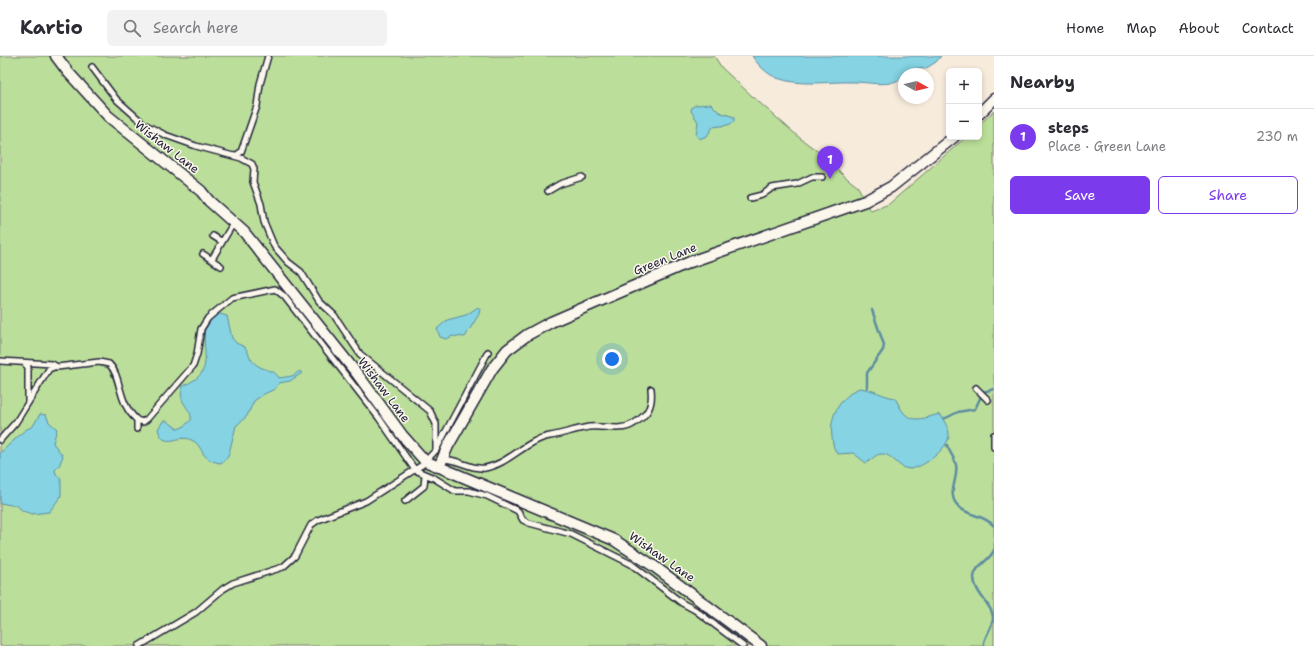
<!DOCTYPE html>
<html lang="en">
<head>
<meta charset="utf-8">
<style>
	:root { --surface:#fff; --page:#f2f2f3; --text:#2b2b33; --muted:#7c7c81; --line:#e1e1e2; --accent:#7c3aed }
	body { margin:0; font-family:"Shantell Sans",sans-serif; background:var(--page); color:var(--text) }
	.controls { position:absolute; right:12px; top:12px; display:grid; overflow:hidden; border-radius:6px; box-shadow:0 2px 6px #0003 }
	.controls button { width:36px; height:36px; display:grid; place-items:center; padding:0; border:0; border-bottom:1px solid var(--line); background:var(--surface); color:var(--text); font:20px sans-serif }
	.compass { position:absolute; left:898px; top:12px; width:36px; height:36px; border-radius:50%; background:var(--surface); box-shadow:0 2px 6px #0003; rotate:98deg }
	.you { position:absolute; left:612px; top:303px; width:14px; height:14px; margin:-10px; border:3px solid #fff; border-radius:50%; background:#1a73e8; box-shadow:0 0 0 6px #1a73e833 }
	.badge { display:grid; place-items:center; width:26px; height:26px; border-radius:50%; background:var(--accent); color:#fff; font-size:13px; font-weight:700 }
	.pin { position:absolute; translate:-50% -33px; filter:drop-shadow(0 1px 2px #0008) }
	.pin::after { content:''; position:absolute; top:21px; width:14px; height:12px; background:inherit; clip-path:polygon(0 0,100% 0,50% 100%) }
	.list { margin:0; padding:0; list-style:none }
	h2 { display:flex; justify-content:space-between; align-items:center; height:52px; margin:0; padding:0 16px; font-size:17px }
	h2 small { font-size:13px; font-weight:400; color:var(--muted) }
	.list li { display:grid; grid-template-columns:26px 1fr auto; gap:12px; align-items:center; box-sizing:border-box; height:56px; padding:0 16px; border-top:1px solid var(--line) }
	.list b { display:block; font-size:15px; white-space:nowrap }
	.list p { margin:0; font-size:13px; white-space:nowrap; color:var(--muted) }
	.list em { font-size:13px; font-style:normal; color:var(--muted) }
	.actions { display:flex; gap:8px; padding:12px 16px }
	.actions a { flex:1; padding:9px 0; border:1px solid var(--accent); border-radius:6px; text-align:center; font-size:14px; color:var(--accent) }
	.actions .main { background:var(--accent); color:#fff }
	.icon { flex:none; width:22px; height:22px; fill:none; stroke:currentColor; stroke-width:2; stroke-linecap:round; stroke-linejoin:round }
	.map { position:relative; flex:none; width:994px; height:590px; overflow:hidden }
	header { display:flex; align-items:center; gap:24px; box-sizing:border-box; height:56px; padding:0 20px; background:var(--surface); border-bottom:1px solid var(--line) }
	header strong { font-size:19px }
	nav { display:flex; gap:22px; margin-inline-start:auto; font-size:14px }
	.search { width:280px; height:36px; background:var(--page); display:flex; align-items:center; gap:10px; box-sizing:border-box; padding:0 14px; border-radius:6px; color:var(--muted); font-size:15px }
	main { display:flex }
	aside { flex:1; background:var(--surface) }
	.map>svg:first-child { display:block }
	.green { fill:#bbdf9a; stroke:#6e806a }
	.water { fill:#85d3e3; stroke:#5d8ca0 }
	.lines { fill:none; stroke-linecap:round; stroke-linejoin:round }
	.stream { stroke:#5d8ca0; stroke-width:2.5 }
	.service-casing { stroke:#22223b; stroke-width:8 }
	.minor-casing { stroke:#22223b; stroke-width:13 }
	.service { stroke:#fbf7ec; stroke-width:5 }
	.minor { stroke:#fbf7ec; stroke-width:10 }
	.labels { text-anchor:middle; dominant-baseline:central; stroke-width:3; stroke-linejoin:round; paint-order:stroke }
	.street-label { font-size:12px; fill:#22223b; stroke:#fbf7ec }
</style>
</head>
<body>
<header>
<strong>Kartio</strong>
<div class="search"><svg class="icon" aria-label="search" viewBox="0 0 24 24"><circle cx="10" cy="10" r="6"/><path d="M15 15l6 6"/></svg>Search here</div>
<nav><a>Home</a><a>Map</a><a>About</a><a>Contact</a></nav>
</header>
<main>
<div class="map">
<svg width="994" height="590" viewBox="0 0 994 590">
	<rect width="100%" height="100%" fill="#f7ebdb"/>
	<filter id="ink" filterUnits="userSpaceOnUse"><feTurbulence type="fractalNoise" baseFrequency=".025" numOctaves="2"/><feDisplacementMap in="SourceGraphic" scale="8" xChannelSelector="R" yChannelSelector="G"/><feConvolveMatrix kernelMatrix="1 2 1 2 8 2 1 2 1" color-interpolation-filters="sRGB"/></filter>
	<g filter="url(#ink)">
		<path class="green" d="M0 0H714L722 12 752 40 801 83 828 103 843 119 858 131 871 155 889 148 966 81H979V69L994 55V590H0Z"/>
		<path class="water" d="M752 0H941L936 6 925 13 917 12 909 18H904V21C900 24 894 26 890 27 878 29 865 26 853 26 828 25 801 31 777 22 767 18 758 9 752 0Z
			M711 48 719 56 734 61V66L728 69 713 71 707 80 699 83 696 79 698 66 691 55 692 51 696 49Z
			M478 251 480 253 479 258 465 281 453 280 446 283 440 281 437 273 447 264 466 259Z
			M220 258 227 260 232 282 236 287 245 291C251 300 249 305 260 311 268 315 275 314 279 322L292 320 300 315 302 317 290 325 279 327 275 333 264 338 254 345 247 360 236 370 228 401 221 407C197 404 206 389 189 383 177 379 163 394 158 373L163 365H167L178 373 183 371 191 364C193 352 176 348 183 330 189 327 198 323 202 316 212 300 192 264 220 258Z
			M859 332C873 333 882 340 895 342 904 359 908 367 929 361 933 360 936 358 941 359 944 366 949 371 949 379 949 392 923 412 910 413 897 413 893 397 881 398 874 399 872 404 866 407L853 397 838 398C833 393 833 388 832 381 829 359 840 342 859 332Z
			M40 358 46 359 49 366 57 373 53 387 63 400 59 410 55 414 56 418 60 421 61 425V440L49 456 32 458 23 455 17 450 0 447V397L25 374 33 370Z"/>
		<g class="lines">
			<path class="stream" d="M867 332V317L883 294 884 289 872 254
				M944 363 958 356 975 353 983 336 994 333
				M947 389C949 396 955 402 956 409 959 424 945 438 959 451 968 460 985 459 994 470
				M984 590V586C986 579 992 571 993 563 994 550 974 538 974 521 975 509 990 505 994 494"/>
			<defs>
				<path id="service" d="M92 11 116 43 144 68 165 79 196 90 241 102 252 108 254 113 253 126 261 148 264 166 274 190 288 206 301 216 319 245 334 259 360 298 430 355 436 368V394
					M235 100 241 96 257 50 260 28 268 0
					M548 135 560 128 582 121
					M750 142 762 139 772 132 797 128 812 121H822
					M213 180 221 185
					M203 198 221 210
					M212 203 234 166
					M0 305 52 308 57 311 99 306 109 308C122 320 117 347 137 364
					M24 307 28 311V346
					M976 332 988 344
					M137 373V364L143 366 147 363 193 310 197 298 201 273 208 262 232 242 275 233 284 240 379 362 415 414 434 422 455 435H469L487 440 518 455 523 464 529 467 571 478 631 508 682 547 695 554 743 590
					M994 379V391
					M0 384 16 366 49 313 54 311
					M443 403C458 403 471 414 485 412 509 408 526 384 550 380 563 378 576 373 589 371 603 369 620 376 633 368 648 359 653 350 651 333
					M405 445 424 430 425 419
					M139 590 196 556 223 533 233 527 283 511 295 500 311 469 318 464 366 445 422 409 436 394 488 296"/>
				<path id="minor" d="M56 0 68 16 108 60 201 135 209 145 244 176 358 319 402 379 425 405 614 484 655 511 761 590
					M979 58 994 43
					M439 411 448 390 492 313 507 294 527 279 551 266 690 206 865 145 891 131 954 81"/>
			</defs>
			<use href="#service" class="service-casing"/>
			<use href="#minor" class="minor-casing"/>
			<use href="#service" class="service"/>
			<use href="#minor" class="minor"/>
		</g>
	</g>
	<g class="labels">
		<g class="street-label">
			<text transform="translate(167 91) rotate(38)">Wishaw Lane</text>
			<text transform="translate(665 203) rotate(-22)">Green Lane</text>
			<text transform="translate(384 334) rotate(53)">Wishaw Lane</text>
			<text transform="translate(662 501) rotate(35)">Wishaw Lane</text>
		</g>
	</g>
</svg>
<div class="controls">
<button>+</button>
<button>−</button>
</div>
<svg class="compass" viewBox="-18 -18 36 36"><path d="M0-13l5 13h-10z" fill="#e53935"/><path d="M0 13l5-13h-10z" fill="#7c7c81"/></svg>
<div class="you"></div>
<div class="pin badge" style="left:830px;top:123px">1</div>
</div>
<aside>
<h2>Nearby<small></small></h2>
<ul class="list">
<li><span class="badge">1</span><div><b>steps</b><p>Place · Green Lane</p></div><em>230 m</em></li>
</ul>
<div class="actions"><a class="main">Save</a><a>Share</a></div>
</aside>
</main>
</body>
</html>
